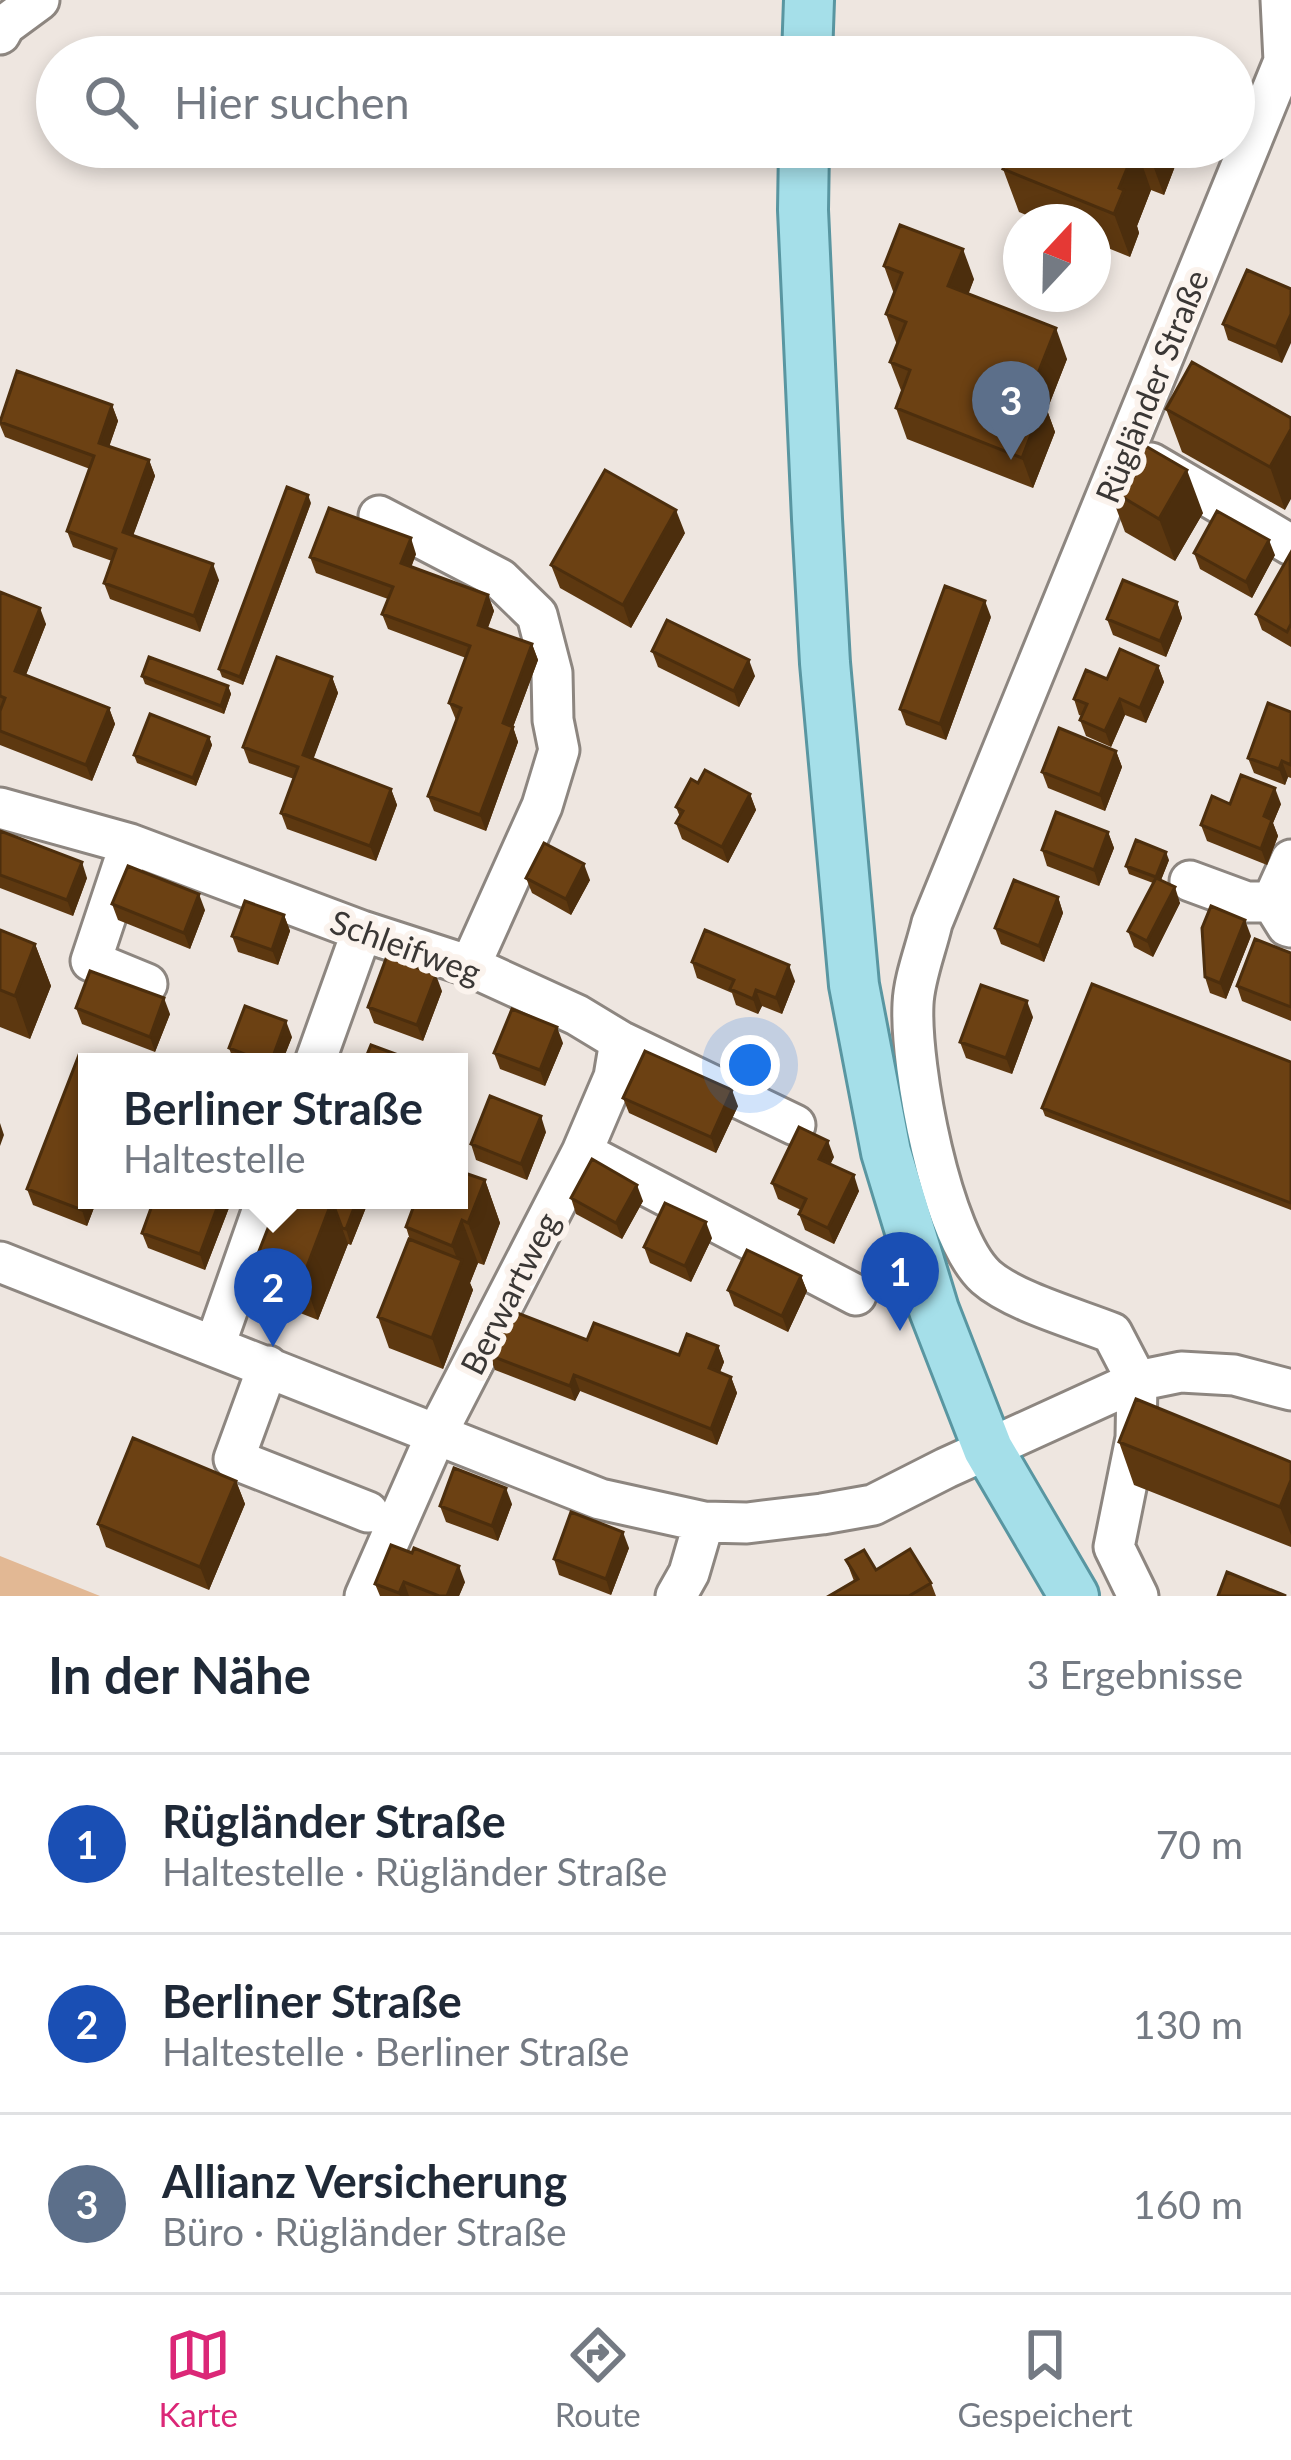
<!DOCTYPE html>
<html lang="de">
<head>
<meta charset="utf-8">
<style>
	:root { --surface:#fff; --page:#f6f6f7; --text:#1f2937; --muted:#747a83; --line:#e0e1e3; --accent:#db2777 }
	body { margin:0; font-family:Lato,sans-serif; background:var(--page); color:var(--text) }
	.compass { position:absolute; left:1003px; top:204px; width:108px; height:108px; border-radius:50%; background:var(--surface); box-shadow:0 6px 18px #0003; rotate:22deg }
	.you { position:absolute; left:750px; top:1065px; width:42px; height:42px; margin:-30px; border:9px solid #fff; border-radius:50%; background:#1a73e8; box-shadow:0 0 0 18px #1a73e833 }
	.badge { display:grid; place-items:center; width:78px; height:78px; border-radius:50%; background:var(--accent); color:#fff; font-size:39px; font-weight:700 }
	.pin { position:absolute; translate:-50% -99px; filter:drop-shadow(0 3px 6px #0008) }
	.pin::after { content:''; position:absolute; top:63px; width:42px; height:36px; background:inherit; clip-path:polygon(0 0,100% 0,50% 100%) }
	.popup { position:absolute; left:78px; top:1053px; width:390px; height:156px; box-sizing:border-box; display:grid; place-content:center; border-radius:0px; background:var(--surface); filter:drop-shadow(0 3px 9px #0005); font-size:39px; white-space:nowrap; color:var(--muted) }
	.popup b { font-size:45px; color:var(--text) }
	.popup::after { content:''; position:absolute; left:50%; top:100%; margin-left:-24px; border:24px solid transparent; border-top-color:var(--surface) }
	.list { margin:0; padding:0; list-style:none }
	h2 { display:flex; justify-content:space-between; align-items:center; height:156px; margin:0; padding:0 48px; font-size:51px }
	h2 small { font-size:39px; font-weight:400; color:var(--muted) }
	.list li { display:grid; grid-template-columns:78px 1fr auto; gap:36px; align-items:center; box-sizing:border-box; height:180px; padding:0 48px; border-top:3px solid var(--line) }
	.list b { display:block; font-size:45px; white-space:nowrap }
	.list p { margin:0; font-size:39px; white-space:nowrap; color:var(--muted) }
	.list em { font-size:39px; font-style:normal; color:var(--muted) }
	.icon { flex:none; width:66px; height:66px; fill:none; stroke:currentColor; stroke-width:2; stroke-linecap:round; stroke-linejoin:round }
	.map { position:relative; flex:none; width:1291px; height:1596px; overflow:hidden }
	.search { position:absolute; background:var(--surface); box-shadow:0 6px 18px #0003; left:36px; right:36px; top:36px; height:132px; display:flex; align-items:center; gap:30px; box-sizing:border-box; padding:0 42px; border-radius:66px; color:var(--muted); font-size:45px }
	.sheet { height:696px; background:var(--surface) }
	nav { display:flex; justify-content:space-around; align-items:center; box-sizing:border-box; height:168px; border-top:3px solid var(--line); background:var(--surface); font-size:33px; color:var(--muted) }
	nav a { display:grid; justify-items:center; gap:6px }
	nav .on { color:var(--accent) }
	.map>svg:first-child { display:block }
	.green { fill:#e2b894 }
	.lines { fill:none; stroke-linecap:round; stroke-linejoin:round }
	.minor-casing { stroke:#8d8680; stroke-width:45 }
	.major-casing { stroke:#5996a1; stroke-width:54 }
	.minor { stroke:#fff; stroke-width:39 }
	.major { stroke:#a5dfe9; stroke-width:48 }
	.wall { fill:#5d3810 }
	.shaded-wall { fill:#4c2e0d }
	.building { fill:#6c4113; stroke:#4c2e0d; stroke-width:3 }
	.labels { text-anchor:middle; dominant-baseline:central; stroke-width:12; stroke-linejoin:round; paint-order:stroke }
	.street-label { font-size:33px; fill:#3a3735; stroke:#fbf3ed }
</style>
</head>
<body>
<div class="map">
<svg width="1291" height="1596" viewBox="0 0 1291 1596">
	<rect width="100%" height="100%" fill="#eee6e0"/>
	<path class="green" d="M0 1556 100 1596H0Z"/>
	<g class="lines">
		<defs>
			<path id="minor" d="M0 34 5 25 39 0
				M1151 463 1291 545
				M379 516 500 579 537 615 552 673 553 720 559 750 542 806 470 966
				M0 808 130 844 362 931 470 966 577 1015 620 1041 795 1125
				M130 844 91 961 147 984
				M1291 860 1272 902 1287 926 1291 927
				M1190 881 1247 902H1272
				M315 1062 362 931
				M582 1152 856 1295
				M0 1262 600 1499 704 1522 747 1523 822 1514 873 1505 946 1468 1137 1381 1181 1372 1234 1375 1291 1390
				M215 1345 266 1200
				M268 1366 234 1459 368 1512
				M365 1596 436 1435 582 1152 614 1077 620 1041
				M676 1596 689 1573 704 1522
				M1138 1596 1114 1547 1136 1438 1137 1381 1112 1333C1077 1319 1013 1301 986 1277 941 1236 910 1066 913 1004 914 978 926 949 932 923L1284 61 1281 0"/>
			<path id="major" d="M807 57 809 0
				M804 147 803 210 817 519 825 663 854 985 886 1152 934 1310 988 1449 1074 1596"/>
		</defs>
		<use href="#minor" class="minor-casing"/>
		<use href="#major" class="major-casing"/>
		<use href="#minor" class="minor"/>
		<use href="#major" class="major"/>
	</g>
	<path class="wall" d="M1043 147H1172L1177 161 1164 195 1151 190 1137 226 1139 233 1130 257 1093 242V222H1043L1019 212 1003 169 1040 155Z
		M884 266 974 279 968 294 1067 359 1047 410 1055 432 1033 488 907 439 896 408 902 393 890 362 897 345 886 314 894 294Z
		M1291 289 1282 363 1228 340 1223 324Z
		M112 405 118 421 109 446 149 460 155 476 133 535 219 580 200 632 110 599 104 583 112 561 73 547 67 531 90 469 5 437 0 425V418Z
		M1166 409 1291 418 1285 510 1182 452Z
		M1109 489 1203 513 1175 561 1125 532Z
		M311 503 243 685 222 677 219 669Z
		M685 533 631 628 560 588 551 565Z
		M1194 553 1275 555 1252 598 1200 569Z
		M416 554 411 567 488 595 494 611 488 628 532 644 538 660 513 727 518 742 486 831 434 811 428 796 456 720 449 703 466 658 388 629 382 614 388 599 316 573 310 557Z
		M1291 554V647L1262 630 1256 614Z
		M0 592 46 624 26 675 109 708 115 724 92 781 0 745Z
		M1177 602 1182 618 1166 657 1113 635 1107 619Z
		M991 617 946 740 906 725 900 709Z
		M652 651 755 676 739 707 658 667Z
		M1158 666 1164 682 1146 723 1125 715 1111 747 1086 736 1080 720 1082 716 1079 715 1074 699 1107 679Z
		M142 676 228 686 231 694 224 714 145 684Z
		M332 677 338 693 313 759 391 789 397 805 376 861 287 829 281 813 294 779 249 763 243 747Z
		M1291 712V778L1288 777 1285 785 1254 773 1248 758Z
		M209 737 212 745 196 786 137 763 134 755Z
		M1116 751 1122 767 1105 811 1048 788 1042 772Z
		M698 783 750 794 756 810 728 863 682 839 676 823 680 817 676 807Z
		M1230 804H1281L1273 823 1278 836 1267 865 1207 841 1201 825Z
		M0 831 87 878 73 916 0 888Z
		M1108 832 1114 848 1099 886 1047 866 1042 850Z
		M1169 860 1161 880 1180 903 1153 957 1134 947 1128 931 1153 883 1129 874 1126 866Z
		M526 878 590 880 571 915 532 893Z
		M1058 897 1063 913 1044 962 1001 944 995 928Z
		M112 904 205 910 190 949 118 920Z
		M284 915 290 931 278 965 238 952 232 936Z
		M0 930 35 944 51 986 30 1039 0 1027Z
		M1251 936 1226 999 1210 993 1205 977Z
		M1291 953V1021L1242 1001 1237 986Z
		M692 962 795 981 782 1014 762 1006 758 1014 736 1005 732 993 697 978Z
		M442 991 423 1041 374 1023 368 1007Z
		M76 1008 170 1014 155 1052 82 1024Z
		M1033 1017 1012 1074 966 1058 960 1042Z
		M292 1037 282 1062H234L229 1048Z
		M563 1043 545 1086 500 1069 494 1053Z
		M1291 1062V1210L1045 1116 1042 1108Z
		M623 1098 738 1106 716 1153 629 1113Z
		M546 1132 527 1180 476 1160 471 1144Z
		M834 1157 830 1164 859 1191 834 1244 805 1230 799 1214 801 1210 778 1199 772 1183Z
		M485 1180 500 1223 484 1265 478 1263 470 1283 473 1290 443 1369 389 1348 378 1317 410 1240 406 1227Z
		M27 1189 87 1200H97L87 1226 33 1205Z
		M571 1198 643 1201 622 1239 576 1214Z
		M154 1200H232L205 1270 148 1248 142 1233Z
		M279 1200H369L351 1245 348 1244 318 1320 272 1302 256 1259Z
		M712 1238 691 1282 650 1263 644 1247Z
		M801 1276 807 1291 788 1332 734 1306 728 1290Z
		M587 1340 679 1355 718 1346 724 1362 720 1372 731 1377 737 1393 717 1445 580 1391 575 1401 495 1370 489 1355Z
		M1119 1442 1291 1462V1547L1134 1485Z
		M236 1481 245 1504 209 1590 106 1547 98 1524Z
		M512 1504 498 1541 446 1522 440 1506Z
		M629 1548 611 1595 559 1575 554 1559Z
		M846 1560 876 1570 931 1583 936 1596H829L854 1581Z
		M465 1582 459 1596H380L375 1584Z"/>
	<path class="shaded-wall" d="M1136 147 1151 190 1137 226 1139 233 1130 257 1114 214 1119 188Z
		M1150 147H1172L1177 161 1164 195 1148 152Z
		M963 249 974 279 960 317 948 286Z
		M1291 314V343L1282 363 1276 347Z
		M1056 328 1067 359 1047 410 1055 432 1033 488 1022 458 1029 396Z
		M112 405 118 421 105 459 99 443Z
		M1291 429V499L1285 510 1270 467Z
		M149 460 155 476 129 547 123 532Z
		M1187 470 1203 513 1175 561 1159 519Z
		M308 495 311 503 243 685 240 677Z
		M676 510 685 533 631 628 623 605Z
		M411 538 416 554 407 579 401 563Z
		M1269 540 1275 555 1252 598 1246 582Z
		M213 564 219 580 200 632 194 616Z
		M488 595 494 611 483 640 478 625Z
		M985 601 991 617 946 740 940 724Z
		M1177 602 1182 618 1166 657 1160 641Z
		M40 608 46 624 21 687 15 671Z
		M532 644 538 660 513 727 518 742 486 831 480 815 503 723Z
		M749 660 755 676 739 707 734 691Z
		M1158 666 1164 682 1146 723 1140 708Z
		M332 677 338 693 309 771 303 755Z
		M228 686 231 694 224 714 221 706Z
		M1120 699 1125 715 1111 747 1105 731Z
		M109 708 115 724 92 781 86 765Z
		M209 737 212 745 196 786 193 778Z
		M1116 751 1122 767 1105 811 1100 795Z
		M1282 761 1288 777 1285 785 1279 769Z
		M1275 788 1281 804 1273 823 1278 836 1267 865 1261 849 1264 816Z
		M391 789 397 805 376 861 370 846Z
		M750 794 756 810 728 863 722 847Z
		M1108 832 1114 848 1099 886 1094 870Z
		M1166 852 1169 860 1159 885 1156 877Z
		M82 862 87 878 73 916 67 900Z
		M584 864 590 880 571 915 566 899Z
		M1175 887 1180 903 1153 957 1147 941Z
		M199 894 205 910 190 949 184 933Z
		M1058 897 1063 913 1044 962 1039 946Z
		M284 915 290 931 278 965 272 950Z
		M1245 920 1251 936 1226 999 1220 983Z
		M35 944 51 986 30 1039 15 996Z
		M789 965 795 981 782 1014 776 998Z
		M436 975 442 991 423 1041 417 1025Z
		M756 990 762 1006 758 1014 753 999Z
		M164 998 170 1014 155 1052 150 1037Z
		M1027 1001 1033 1017 1012 1074 1006 1058Z
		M286 1021 292 1037 282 1062H271Z
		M557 1027 563 1043 545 1086 540 1070Z
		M732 1090 738 1106 716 1153 711 1137Z
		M541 1116 546 1132 527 1180 521 1164Z
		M0 1123 4 1135 0 1146Z
		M828 1141 834 1157 825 1175 819 1159Z
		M854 1175 859 1191 834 1244 828 1228Z
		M485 1180 500 1223 484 1265 468 1223Z
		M637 1185 643 1201 622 1239 616 1223Z
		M87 1195V1200H97L87 1226 82 1210Z
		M220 1200H232L205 1270 200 1254Z
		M357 1200H369L351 1245 346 1229Z
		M332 1201 348 1244 318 1320 303 1277Z
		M462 1220 478 1263 470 1283 473 1290 443 1369 432 1338 460 1266 452 1246Z
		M706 1222 712 1238 691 1282 685 1266Z
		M801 1276 807 1291 788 1332 782 1316Z
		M718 1346 724 1362 715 1384 709 1368Z
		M574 1375 580 1391 575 1401 570 1386Z
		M731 1377 737 1393 717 1445 711 1429Z
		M1291 1480V1535L1280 1507Z
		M236 1481 245 1504 209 1590 200 1567Z
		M506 1488 512 1504 498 1541 492 1526Z
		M623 1532 629 1548 611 1595 606 1579Z
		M459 1566 465 1582 459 1596H447Z
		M404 1582 409 1596H400L399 1593Z"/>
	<path class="building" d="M1013 147H1019L1040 155 1043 147H1150L1148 152 1136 147 1119 188 1124 190 1114 214 1003 169Z
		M900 225 963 249 948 286 1056 328 1029 396 1044 401 1022 458 896 408 910 370 890 362 906 322 886 314 902 273 884 266Z
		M1247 270 1291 289V314L1276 347 1223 324Z
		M1192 362 1291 418V429L1270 467 1166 409Z
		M17 371 112 405 99 443 149 460 123 532 213 564 194 616 104 583 116 549 67 531 94 456 0 422Z
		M1137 441 1187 470 1159 519 1109 489Z
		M605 470 676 510 623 605 551 565Z
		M287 487 308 495 240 677 219 669Z
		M329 508 411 538 401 563 488 595 478 625 532 644 503 723 513 727 480 815 428 796 461 708 449 703 470 646 382 614 393 587 310 557Z
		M1217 511 1269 540 1246 582 1194 553Z
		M1290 554 1291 624 1287 632 1256 614Z
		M1123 580 1177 602 1160 641 1107 619Z
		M945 586 985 601 940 724 900 709Z
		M0 592 40 608 15 671 109 708 86 765 0 731V711L5 698 0 696Z
		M667 620 749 660 734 691 652 651Z
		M1120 649 1158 666 1140 708 1120 699 1105 731 1080 720 1087 704 1074 699 1086 670 1107 679Z
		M149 657 228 686 221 706 142 676Z
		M277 657 332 677 303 755 391 789 370 846 281 813 298 767 243 747Z
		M1268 703 1291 712V765L1282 761 1279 769 1248 758Z
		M150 714 209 737 193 778 134 755Z
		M1059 728 1116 751 1100 795 1042 772Z
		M705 770 750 794 722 847 676 823 683 811 676 807 691 779 698 783Z
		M1241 775 1275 788 1264 816 1272 820 1261 849 1201 825 1212 796 1230 804Z
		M1056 812 1108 832 1094 870 1042 850Z
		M0 831 82 862 67 900 0 875Z
		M1136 840 1166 852 1156 877 1126 866Z
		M544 843 584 864 566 899 526 878Z
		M128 866 199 894 184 933 112 904Z
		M1156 878 1175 887 1147 941 1128 931Z
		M1014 880 1058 897 1039 946 995 928Z
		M245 901 284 915 272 950 232 936Z
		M1211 906 1245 920 1220 983 1205 977 1202 928Z
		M0 930 35 944 15 996 0 990Z
		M705 930 789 965 776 998 756 990 753 999 730 989 734 980 692 962Z
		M1255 939 1291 953V1007L1237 986Z
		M387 956 436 975 417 1025 368 1007Z
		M90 971 164 998 150 1037 76 1008Z
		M1092 984 1291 1062V1203L1042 1108Z
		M981 985 1027 1001 1006 1058 960 1042Z
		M245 1006 286 1021 271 1062H265L229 1048Z
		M512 1009 557 1027 540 1070 494 1053Z
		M371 1045 417 1062H364Z
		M645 1051 732 1090 711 1137 623 1098Z
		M79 1055 98 1062H87V1195L82 1210 27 1189Z
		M490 1096 541 1116 521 1164 471 1144Z
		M799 1127 828 1141 819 1159 854 1175 828 1228 799 1214 806 1199 772 1183Z
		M592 1159 637 1185 616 1223 571 1198Z
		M459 1171 485 1180 468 1223 462 1220 452 1246 406 1227 416 1200H459Z
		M154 1200H220L200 1254 142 1233Z
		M279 1200 332 1201 303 1277 256 1259Z
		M329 1200H357L346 1229 342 1228 332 1201Z
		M665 1203 706 1222 685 1266 644 1247Z
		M409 1239 462 1260 432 1338 378 1317Z
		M747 1250 801 1276 782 1316 728 1290Z
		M507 1309 587 1340 594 1323 679 1355 687 1334 718 1346 709 1368 731 1377 711 1429 574 1375 570 1386 489 1355Z
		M1136 1399 1291 1462V1480L1280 1507 1119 1442Z
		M133 1438 236 1481 200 1567 98 1524Z
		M454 1468 506 1488 492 1526 440 1506Z
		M571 1512 623 1532 606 1579 554 1559Z
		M391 1545 412 1553 414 1548 459 1566 447 1596H439L404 1582 399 1593 375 1584Z
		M910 1549 931 1583 909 1596H829L858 1579 846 1560 864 1550 876 1570Z
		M1227 1572 1286 1596H1218Z"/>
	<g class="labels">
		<g class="street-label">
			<text transform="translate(1151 386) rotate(-68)">Rügländer Straße</text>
			<text transform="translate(406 946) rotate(20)">Schleifweg</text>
			<text transform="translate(509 1293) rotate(-63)">Berwartweg</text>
		</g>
	</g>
</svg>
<svg class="compass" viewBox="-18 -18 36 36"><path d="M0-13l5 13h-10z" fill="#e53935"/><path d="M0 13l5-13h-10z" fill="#747a83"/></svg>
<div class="you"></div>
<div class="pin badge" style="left:900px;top:1331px;background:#1a4fb4">1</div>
<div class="pin badge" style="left:273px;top:1347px;background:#1a4fb4">2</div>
<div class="popup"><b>Berliner Straße</b>Haltestelle</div>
<div class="pin badge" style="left:1011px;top:460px;background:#5c6f8a">3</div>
<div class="search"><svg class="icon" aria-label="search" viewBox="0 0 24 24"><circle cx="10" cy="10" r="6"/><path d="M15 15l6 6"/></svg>Hier suchen</div>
</div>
<section class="sheet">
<h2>In der Nähe<small>3 Ergebnisse</small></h2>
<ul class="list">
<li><span class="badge" style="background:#1a4fb4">1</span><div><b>Rügländer Straße</b><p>Haltestelle · Rügländer Straße</p></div><em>70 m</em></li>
<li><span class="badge" style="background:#1a4fb4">2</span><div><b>Berliner Straße</b><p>Haltestelle · Berliner Straße</p></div><em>130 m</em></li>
<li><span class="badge" style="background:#5c6f8a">3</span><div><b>Allianz Versicherung</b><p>Büro · Rügländer Straße</p></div><em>160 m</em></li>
</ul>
</section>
<nav>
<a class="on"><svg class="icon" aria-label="map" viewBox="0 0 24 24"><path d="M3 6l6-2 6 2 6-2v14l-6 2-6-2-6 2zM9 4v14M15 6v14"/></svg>Karte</a>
<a><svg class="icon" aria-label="directions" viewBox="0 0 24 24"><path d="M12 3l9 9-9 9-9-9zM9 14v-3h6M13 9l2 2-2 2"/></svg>Route</a>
<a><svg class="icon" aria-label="saved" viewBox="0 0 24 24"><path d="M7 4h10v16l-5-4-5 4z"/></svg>Gespeichert</a>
</nav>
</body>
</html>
